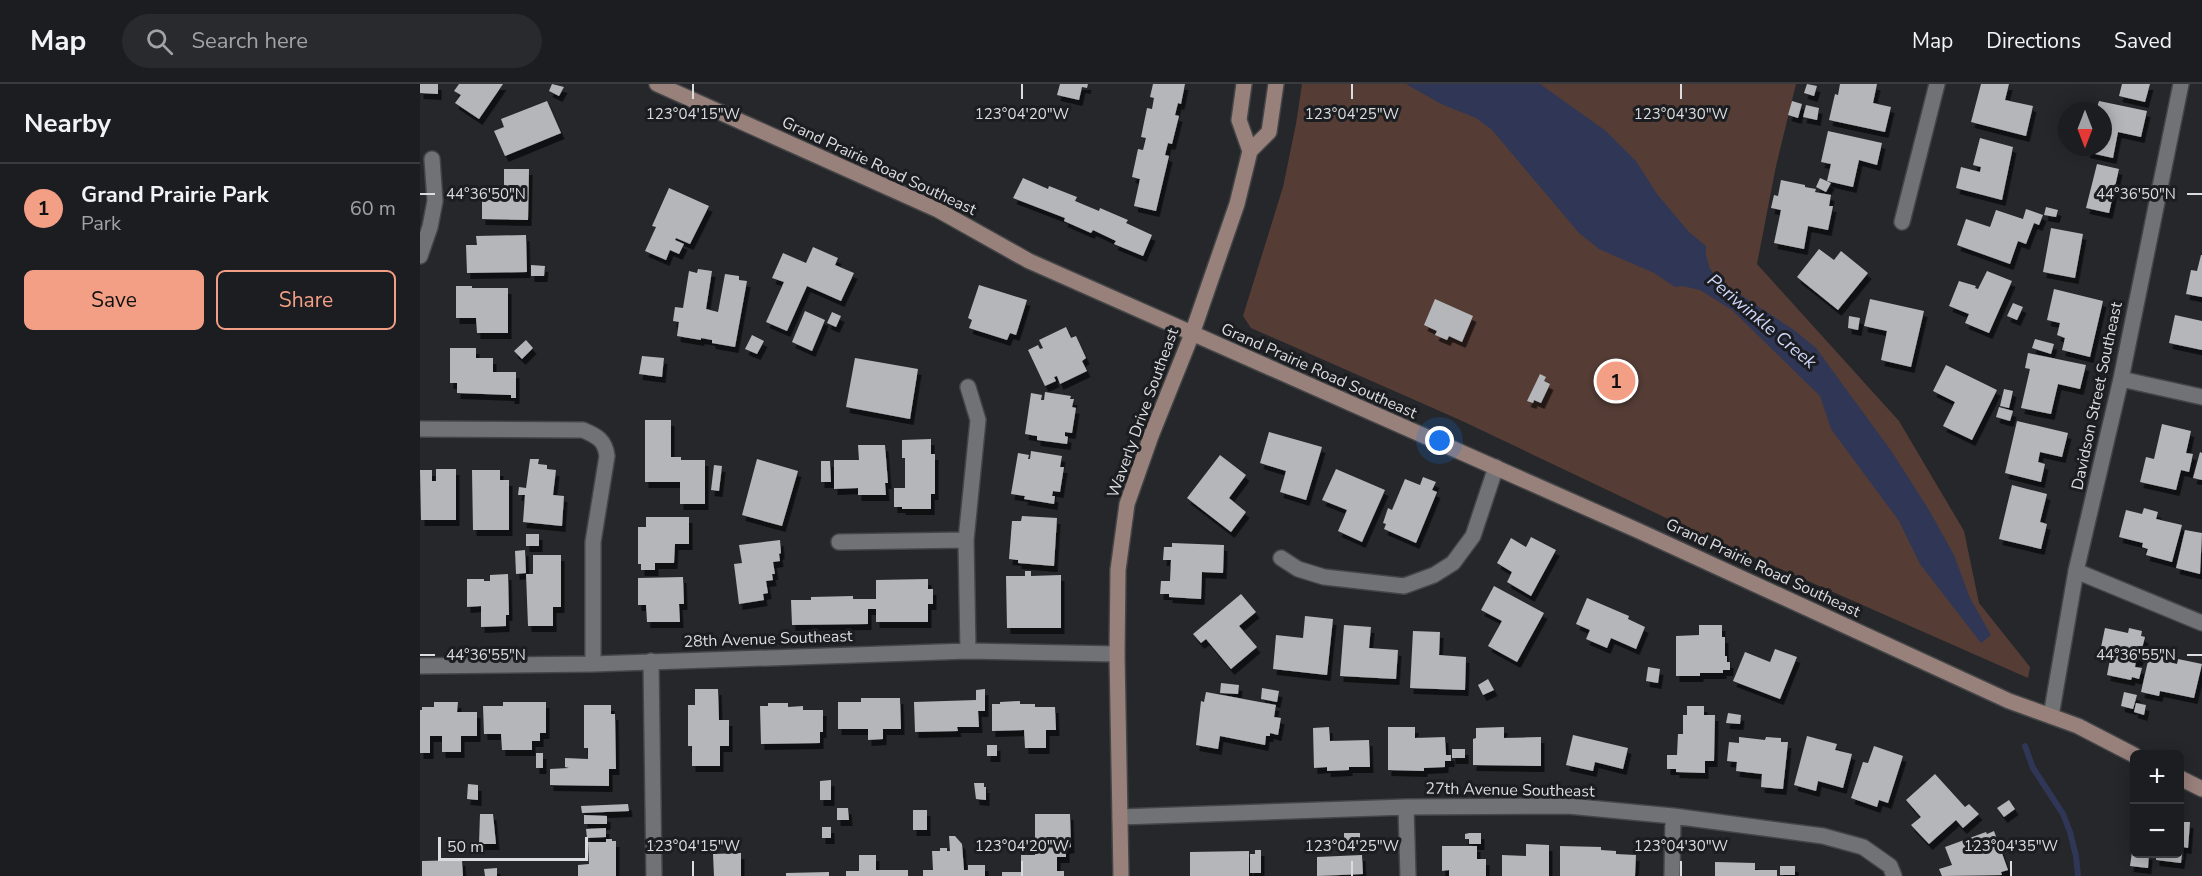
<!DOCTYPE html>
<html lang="en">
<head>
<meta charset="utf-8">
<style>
	:root { --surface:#1c1d20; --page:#292a2d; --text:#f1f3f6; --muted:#a0a2a5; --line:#3a3b3e; --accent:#f39f85 }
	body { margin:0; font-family:"Nunito Sans",sans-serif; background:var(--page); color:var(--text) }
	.controls { position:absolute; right:18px; bottom:18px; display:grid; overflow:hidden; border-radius:9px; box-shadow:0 3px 15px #0003 }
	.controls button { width:54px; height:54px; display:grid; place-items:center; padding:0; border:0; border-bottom:2px solid var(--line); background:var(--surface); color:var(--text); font:30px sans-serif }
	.compass { position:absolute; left:1638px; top:18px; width:54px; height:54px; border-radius:50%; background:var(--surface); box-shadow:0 3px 15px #0003; rotate:180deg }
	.scale { position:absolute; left:18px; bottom:15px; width:150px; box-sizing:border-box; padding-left:6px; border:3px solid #dbdcde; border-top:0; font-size:16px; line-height:21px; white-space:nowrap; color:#dbdcde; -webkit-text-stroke:4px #1c1d20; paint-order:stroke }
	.you { position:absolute; left:1020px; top:357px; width:21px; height:21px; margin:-15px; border:4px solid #fff; border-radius:50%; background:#1a73e8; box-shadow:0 0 0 9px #1a73e833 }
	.badge { display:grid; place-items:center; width:39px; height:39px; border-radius:50%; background:var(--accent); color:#111; font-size:20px; font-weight:700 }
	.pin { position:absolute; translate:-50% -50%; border:3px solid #fff; box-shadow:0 2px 6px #0006 }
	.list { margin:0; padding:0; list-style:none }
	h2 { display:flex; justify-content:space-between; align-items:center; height:78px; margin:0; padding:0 24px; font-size:26px }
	h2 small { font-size:20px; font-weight:400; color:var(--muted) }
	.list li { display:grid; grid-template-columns:39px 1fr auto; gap:18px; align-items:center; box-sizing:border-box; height:90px; padding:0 24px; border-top:2px solid var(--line) }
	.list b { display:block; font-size:22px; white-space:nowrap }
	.list p { margin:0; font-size:20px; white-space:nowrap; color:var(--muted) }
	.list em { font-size:20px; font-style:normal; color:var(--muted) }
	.actions { display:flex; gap:12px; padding:18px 24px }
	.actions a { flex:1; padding:14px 0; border:2px solid var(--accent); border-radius:9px; text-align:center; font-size:21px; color:var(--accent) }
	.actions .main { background:var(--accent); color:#111 }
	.icon { flex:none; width:33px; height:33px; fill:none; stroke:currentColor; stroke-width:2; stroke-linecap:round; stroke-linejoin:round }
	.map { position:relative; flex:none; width:1782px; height:792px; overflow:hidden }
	header { display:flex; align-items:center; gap:36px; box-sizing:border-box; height:84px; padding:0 30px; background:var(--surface); border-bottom:2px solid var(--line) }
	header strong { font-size:28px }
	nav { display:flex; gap:33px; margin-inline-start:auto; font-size:21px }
	.search { width:420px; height:54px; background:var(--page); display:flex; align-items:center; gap:15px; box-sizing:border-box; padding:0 21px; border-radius:33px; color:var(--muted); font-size:22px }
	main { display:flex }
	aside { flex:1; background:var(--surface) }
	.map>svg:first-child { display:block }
	.green { fill:#553d36 }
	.water { fill:#303655 }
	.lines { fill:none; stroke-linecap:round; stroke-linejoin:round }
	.stream { stroke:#303655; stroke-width:6 }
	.building { fill:#b5b6ba; filter:url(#shadow) }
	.minor-casing { stroke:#444547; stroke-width:18 }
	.secondary-casing { stroke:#444547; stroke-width:18 }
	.minor { stroke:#717275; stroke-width:15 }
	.secondary { stroke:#98807b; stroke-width:15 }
	.ticks { fill:none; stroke:#dbdcde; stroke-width:2 }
	.labels { text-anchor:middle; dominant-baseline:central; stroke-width:6; stroke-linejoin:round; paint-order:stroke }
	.street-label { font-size:16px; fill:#dbdcde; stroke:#1c1d20 }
	.water-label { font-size:18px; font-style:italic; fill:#cfd7fc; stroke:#1c1d20 }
	.ticks-label { font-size:15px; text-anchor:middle; fill:#dbdcde; stroke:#1c1d20; stroke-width:6; stroke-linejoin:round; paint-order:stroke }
</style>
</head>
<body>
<header>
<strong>Map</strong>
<div class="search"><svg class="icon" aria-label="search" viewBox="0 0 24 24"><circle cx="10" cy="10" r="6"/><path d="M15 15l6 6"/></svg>Search here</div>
<nav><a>Map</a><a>Directions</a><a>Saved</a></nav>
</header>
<main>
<aside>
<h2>Nearby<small></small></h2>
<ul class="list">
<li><span class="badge">1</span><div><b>Grand Prairie Park</b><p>Park</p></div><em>60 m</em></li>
</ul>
<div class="actions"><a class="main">Save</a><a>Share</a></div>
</aside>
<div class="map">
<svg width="1782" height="792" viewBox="0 0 1782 792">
	<defs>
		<filter id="shadow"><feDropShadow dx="3.5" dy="6" stdDeviation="0" flood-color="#0009"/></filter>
	</defs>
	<rect width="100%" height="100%" fill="#26272a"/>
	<path class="green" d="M882 0H1376L1356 82 1337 180 1479 337 1544 447 1559 519 1610 583 1608 594 1263 442 1040 336 831 244 823 232 863 103 876 40Z"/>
	<path class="water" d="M986 0H1120L1186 47 1216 77 1237 110 1269 148 1286 162V171L1290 185 1300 197 1374 246 1396 264 1472 368 1509 426 1534 471 1550 514 1571 551 1561 559 1500 480 1479 437 1411 345 1400 312 1312 226 1280 206 1262 202 1255 203 1234 189 1179 165 1159 149 1072 46 1056 34 1021 20Z"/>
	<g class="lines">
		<path class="stream" d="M1605 662 1613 684 1643 730 1650 748 1656 772 1658 792"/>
	</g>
	<path class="building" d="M0 0H18V10L0 9Z
		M39 0H83L59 35 35 19 41 11 34 7Z
		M132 0 144 3 139 12 129 7Z
		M640 0H668L667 4 662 3 659 16 637 11Z
		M733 0H765L761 20 758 19 755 31 759 32 752 60 748 59 745 71 749 72 736 127 714 122 720 95 712 93 718 65 723 66 726 54 721 53 727 24 732 25 734 14 730 13Z
		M1387 0 1397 2 1394 12 1384 9Z
		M1420 0H1457L1453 19 1471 23 1465 48 1409 36 1415 10 1418 11Z
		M1561 0H1589L1585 16 1613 22 1606 52 1551 38Z
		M1702 0H1730L1725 18 1699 12Z
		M127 17 141 49 85 72 74 47 84 43 81 35Z
		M1372 17 1382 20 1378 34 1368 31Z
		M1679 17 1727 27 1721 53 1698 48 1693 74 1666 68 1668 63H1683V27H1676Z
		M1386 21 1399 24 1397 36 1383 33Z
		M1408 47 1462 59 1457 81 1439 76 1433 103 1407 97 1411 80 1401 78Z
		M1560 54 1593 63 1582 116 1536 104 1541 83 1560 88 1561 83 1553 81Z
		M1677 80 1699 85 1689 129 1666 124Z
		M84 85H109L108 136 62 135V116H84Z
		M603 94 628 105 629 102 657 113 655 117 679 127 680 124 708 136 706 139 732 151 723 172 694 160 696 157 673 146 671 149 644 137 645 134 593 114Z
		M1400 94 1411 99 1406 108 1396 103Z
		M1361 96 1385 101V103L1396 105 1395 108 1411 111 1409 122H1413L1408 146 1388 142 1384 165 1354 159 1361 126 1351 124 1354 111 1358 112Z
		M249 104 289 122 270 160 256 154 255 156 264 160 259 170 250 166 246 176 225 167 236 143 232 142Z
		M1626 123 1638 126 1636 133 1624 131Z
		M1606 125 1623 131 1619 141 1614 139 1606 160 1598 157 1590 180 1537 161 1546 135 1570 143 1576 126 1603 135Z
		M1631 144 1663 150 1655 194 1623 188Z
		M106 151 107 188 47 189 46 161H57L56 152Z
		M393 163 418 174 415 181 434 189 421 217 387 202 367 247 346 238 364 198 352 194 363 169 386 179Z
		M1399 165 1414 176 1421 167 1448 189 1418 226 1377 193Z
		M1781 171H1782V213L1766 210 1771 186 1777 187Z
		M111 181 125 182 124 192H111Z
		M278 185 292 187 286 225 298 228 305 190 319 192V196L327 197 315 263 292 259V256L281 254V256L257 252 259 238 253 237 255 223 263 224 269 187 277 189Z
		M1567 187 1592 197 1569 249 1545 239 1549 230 1529 222 1539 197 1556 202 1555 204 1558 205Z
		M559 201 607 216 596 251 590 249 587 256 549 244 552 236 548 234Z
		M36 202H52V204H88V249H57L56 234H36Z
		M1634 205 1683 217 1670 273 1642 266 1645 254 1637 251 1640 239 1627 236Z
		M1015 215 1053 232 1042 258 1029 252 1027 256 1015 251 1017 247 1004 241Z
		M1450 215 1504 227 1491 283 1461 276 1467 247 1444 242Z
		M1593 219 1603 223 1597 236 1587 232Z
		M385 227 405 236 392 267 372 258Z
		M412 228 421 232 416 243 407 239Z
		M1755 231 1782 237V266L1749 259Z
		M1429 232 1440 234 1438 246 1428 244Z
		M646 243 651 254 656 252 666 274 662 277 667 287 640 300 637 292 634 293 636 297 625 302 608 266 618 261 620 265 623 264 619 256Z
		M332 251 344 257 337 270 325 265Z
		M1615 255 1634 260 1631 270 1612 264Z
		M106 256 113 264 102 275 94 267Z
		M30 264H56V274H73V288H96V314H91V311L37 309V299H30Z
		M1608 269 1666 281 1660 305 1638 300 1631 330 1601 324 1610 285 1605 284Z
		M222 272 244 274 242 293 219 290Z
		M435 274 498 285 490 335 426 323Z
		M1526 281 1577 306 1552 356 1523 342 1535 318 1513 307Z
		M1120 290 1126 293 1124 297 1130 300 1121 319 1114 316 1113 319 1107 317Z
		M1584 305 1593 307 1589 324 1580 322Z
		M625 308 651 312 650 315H654L652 323 656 324 652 349 645 348V352L648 353 647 360 617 356V352L605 350 611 309 622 311 621 316H624Z
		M1579 323 1593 327 1590 337 1576 333Z
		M225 336H251V373H261V376H285V420H260V398H225Z
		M1597 337 1648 349 1642 373 1620 368 1618 378 1625 380 1621 398 1585 389Z
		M1742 340 1771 347 1766 369 1773 370 1769 388 1761 386 1756 406 1720 398 1726 373 1734 375Z
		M849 348 902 363 886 416 860 408 866 387 840 379Z
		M511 355V370H515V410H511V425H482V423H474V404H485V374H482V356Z
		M438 361H465L468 399H465L466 411H438V404L414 405V376H439Z
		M611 367 642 372 640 383H644L640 408 633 407 632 412H635L634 420 604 415 605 412 591 410 598 369 609 371 608 375H610Z
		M1780 368 1782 369V396L1773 394Z
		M800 371 826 391 809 414 826 428 811 448 767 414Z
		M110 375H119L118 380 127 381V385L136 386 133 411 144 412 142 442 103 438 105 411H98L99 403 106 404Z
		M337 375 378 387 362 442 322 431Z
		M401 377H410L411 398H401Z
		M294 381 302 382 299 407 291 406Z
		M16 385H36V436H1L0 386H12V397H16Z
		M916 385 965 406 942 458 918 447 927 426 902 416Z
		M52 386H80V396H89V446H53Z
		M1003 393 1016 398 1012 406 1017 408 996 459 964 445 966 440 963 439 968 424 972 426 985 395 1000 401Z
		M1592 401 1627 410 1620 438 1627 440 1621 465 1579 455Z
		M1724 424 1738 428 1736 435 1762 441 1752 478 1726 471 1728 465 1722 463 1723 459 1699 453 1706 426 1722 430Z
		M602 432 637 434 634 482 598 479V476L589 475 592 437H601Z
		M226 433H269V460H255L254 479H235V486H221V480H218V443H226Z
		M1765 446 1782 449 1780 490 1756 484Z
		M106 450H119V462H106Z
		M1111 453 1136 466 1111 512 1087 498 1092 488 1077 479 1091 454 1106 463Z
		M360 456 361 469 359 470 360 477 353 478 355 490H352L353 496 346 497 348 509 343 510 344 516 319 520 314 480 322 479 319 461Z
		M752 459 804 461 803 489 782 488 781 515 749 513V510H740L741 497H750L751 476H743L744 463H752Z
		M105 466 106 489 96 490 95 467Z
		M113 471H141V523H133V542H108L106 490H113Z
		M605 487H611V492L641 491V544H587L586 492H605Z
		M88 490 89 531H86V542L61 543V522L47 523V495H64V497H70V491Z
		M263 493 264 520H259L260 538H227L226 521H218V494Z
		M508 495V505H513V520H508V538H456V525H448V540L372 541 371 516H391V513L433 512V515H456V496Z
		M1074 502 1124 529 1097 578 1068 562 1082 537 1061 526Z
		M821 510 836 528 819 542 837 563 811 585 786 555 781 559 773 550Z
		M1167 514 1209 532 1208 535 1225 543 1216 565 1191 554 1187 564 1166 555 1170 546 1156 540Z
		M885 532 913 535 907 591 853 585 856 551 883 554Z
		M924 541 951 543 949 564 978 566 976 595 920 592Z
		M1279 541H1302V553H1305V572H1307V578H1310V586H1303V589H1280V592H1256V552L1279 551Z
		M1685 544 1708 549 1709 544 1722 547 1721 552 1725 553 1719 576H1716L1715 583 1722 584 1719 595 1712 593 1711 596 1687 591 1691 570 1680 568Z
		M993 547 1020 548 1019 571 1046 573 1045 606 990 604Z
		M1355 565 1377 573 1360 615 1313 597 1325 568 1350 578Z
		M1730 568 1750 572 1749 578 1757 580 1758 575 1782 580 1774 614 1740 607 1739 612 1721 608Z
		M1228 583 1240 585 1238 599 1226 597Z
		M1068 595 1074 606 1063 611 1058 601Z
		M801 599 819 601 818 610 800 609Z
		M842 604 859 607 857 618 841 615Z
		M275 605H298L299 636H309V662H300V682H272V662H268V621H275Z
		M565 605V627H558L559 643H537L538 647 495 648 494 618 556 616V606Z
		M786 608 856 621 854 633 861 634 858 651 850 649V652H846L845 661 800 652 798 665 776 661 781 617 784 618Z
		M1704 608 1717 611 1713 625 1701 622Z
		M441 614H480L481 645H463V655L448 656V645H418V618H441Z
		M600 617V620H615V623H635L636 646H626V664H605L604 646 572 647V620H580V618Z
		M14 618H38L37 628H57V652H41V668H22V652H10V669H0V626H2V623H14Z
		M83 618H126V649H120V657H112V666H82L81 650H64L63 622H83Z
		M348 619H368V623L383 622V626H403V648H400V659L341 660 340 622H348Z
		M1716 619 1726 621 1724 631 1714 628Z
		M164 621H191V630H195L196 685H189V702L130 701V685L149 684 145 683V674L168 675V664H164Z
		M1267 622H1284V631H1295L1294 677H1285V689L1256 688V685H1247V671H1257L1258 650H1263V631H1267Z
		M1308 629 1321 631 1320 640 1306 639Z
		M909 643 910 657 949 656 950 683H929V686L907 687V683L894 684 893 644Z
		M968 643H995V654L1025 653 1026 671H1031V677H1025V683L1004 684V687L968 686Z
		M1084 643V654L1121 653V682L1053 681V655L1056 654V644Z
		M1153 651 1208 664 1203 685 1175 678 1173 687 1146 681Z
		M1387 652 1417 660 1415 666 1432 670 1423 704 1398 697 1396 707 1374 701Z
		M1319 653 1345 656 1346 653 1361 654V658H1368L1363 705 1341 703 1342 690 1316 687 1317 678 1307 677 1309 658 1319 659Z
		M567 661H577V672H567Z
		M1454 662 1483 672 1468 719 1459 716 1457 723 1431 714 1443 678 1448 679Z
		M1032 665H1045V674H1032Z
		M116 669H123V684H116Z
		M1515 690 1545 723 1549 720 1559 730 1543 744 1536 736 1509 760 1491 741 1501 733 1486 716Z
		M411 696V716H400V697Z
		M554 699H564V703H566V716L556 715Z
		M48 700 58 701V716L47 715Z
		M1589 716 1595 725 1584 733 1577 724Z
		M208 720 209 727 162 729 161 722Z
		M417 724H428L429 736H417Z
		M493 726H507V746H493Z
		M60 730H73L76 760H59Z
		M615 730H650L651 763 646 764V773H637V787H644V792H582V788H601V771H615Z
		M164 731 187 732V740H164Z
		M1760 738H1770L1768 764 1763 763 1761 779 1736 776V770H1760Z
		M402 743H411V754H402Z
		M186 744V753L167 754 166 745Z
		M1574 747 1588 786 1581 788 1582 791 1522 792 1519 785 1532 781 1525 763 1566 748 1567 750Z
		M924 749H940V758H924Z
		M1049 749H1061V760H1049V755H1045V750Z
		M529 752H535L542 760 544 786H548V781H565V792H503V786H513L512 767H520V764H527V767H530Z
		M186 755H192V757H196V792H158V781L169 780 168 758H186Z
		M1106 760 1129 761V792H1082V771L1106 772Z
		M1022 762H1057V775H1066V792H1029V786L1022 787Z
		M1140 762 1181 763V766L1196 767V770L1216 771 1215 792H1140Z
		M835 766H841V789H830V770H835Z
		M829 767V792H770V768Z
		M1712 768 1729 770 1728 784 1710 782Z
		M321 769V792H294L293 770Z
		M439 771H456V786H488V792H426V787H439Z
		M942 771 943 790 897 792V773Z
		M42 776 43 792H2V777Z
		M1295 778 1335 779V786H1357V792H1295Z
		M1360 782H1375V791H1360Z
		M77 784V792H65L64 785Z
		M409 788V792H366V789Z"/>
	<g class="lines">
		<defs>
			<path id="minor" d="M1482 138 1517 0
				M0 172 10 143 15 117 12 75
				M1701 295 1782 313
				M0 345 163 346C177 352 185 356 187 372L173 458V580
				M419 458 546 456
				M861 474 878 485 904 493 984 502 1014 491 1033 479 1053 452 1076 383
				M1656 487 1782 539
				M548 567 546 456 558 336 548 303
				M231 577 234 792
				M0 582 173 580 548 567 697 570
				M1631 632 1656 487 1701 295 1761 0
				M986 723 988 792
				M700 733 986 723 1148 722 1253 732 1403 752 1443 763 1470 782 1474 792
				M1252 792 1253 732"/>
			<path id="secondary" d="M237 0 518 126 609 177 1219 447 1589 617 1658 642 1714 671
				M830 67 849 48 856 0
				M1760 694 1782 705
				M701 792 697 570 698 486 707 420 731 352 772 250 817 120 830 67 819 36 824 0"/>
		</defs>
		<use href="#minor" class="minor-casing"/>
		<use href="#secondary" class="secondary-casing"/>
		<use href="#minor" class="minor"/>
		<use href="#secondary" class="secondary"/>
	</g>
	<path class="ticks" d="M273 0V15M602 0V15M932 0V15M1261 0V15M0 110H15M1767 110H1782M0 571H15M1767 571H1782M273 777V792M602 777V792M932 777V792M1261 777V792M1591 777V792"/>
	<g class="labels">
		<g class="street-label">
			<text transform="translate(459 82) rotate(25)">Grand Prairie Road Southeast</text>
			<text transform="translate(899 287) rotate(24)">Grand Prairie Road Southeast</text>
			<text transform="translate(1677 312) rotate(-78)">Davidson Street Southeast</text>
			<text transform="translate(723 329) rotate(-70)">Waverly Drive Southeast</text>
			<text transform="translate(1343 484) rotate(25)">Grand Prairie Road Southeast</text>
			<text transform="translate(348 555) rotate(-2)">28th Avenue Southeast</text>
			<text transform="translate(1090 706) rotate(1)">27th Avenue Southeast</text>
		</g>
		<g class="water-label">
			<text transform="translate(1342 237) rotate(40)">Periwinkle Creek</text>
		</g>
	</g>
	<g class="ticks-label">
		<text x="273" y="35">123°04'15"W</text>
		<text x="602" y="35">123°04'20"W</text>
		<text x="932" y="35">123°04'25"W</text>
		<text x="1261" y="35">123°04'30"W</text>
		<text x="1716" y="115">44°36'50"N</text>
		<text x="66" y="115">44°36'50"N</text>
		<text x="1716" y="576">44°36'55"N</text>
		<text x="66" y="576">44°36'55"N</text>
		<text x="273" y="767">123°04'15"W</text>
		<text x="602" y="767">123°04'20"W</text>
		<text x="932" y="767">123°04'25"W</text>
		<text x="1261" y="767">123°04'30"W</text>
		<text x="1591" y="767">123°04'35"W</text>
	</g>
</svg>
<div class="controls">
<button>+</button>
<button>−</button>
</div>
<svg class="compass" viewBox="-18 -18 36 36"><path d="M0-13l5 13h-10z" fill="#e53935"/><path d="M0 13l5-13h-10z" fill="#a0a2a5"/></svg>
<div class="scale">50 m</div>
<div class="you"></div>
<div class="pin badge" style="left:1196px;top:297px">1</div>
</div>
</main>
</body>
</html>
